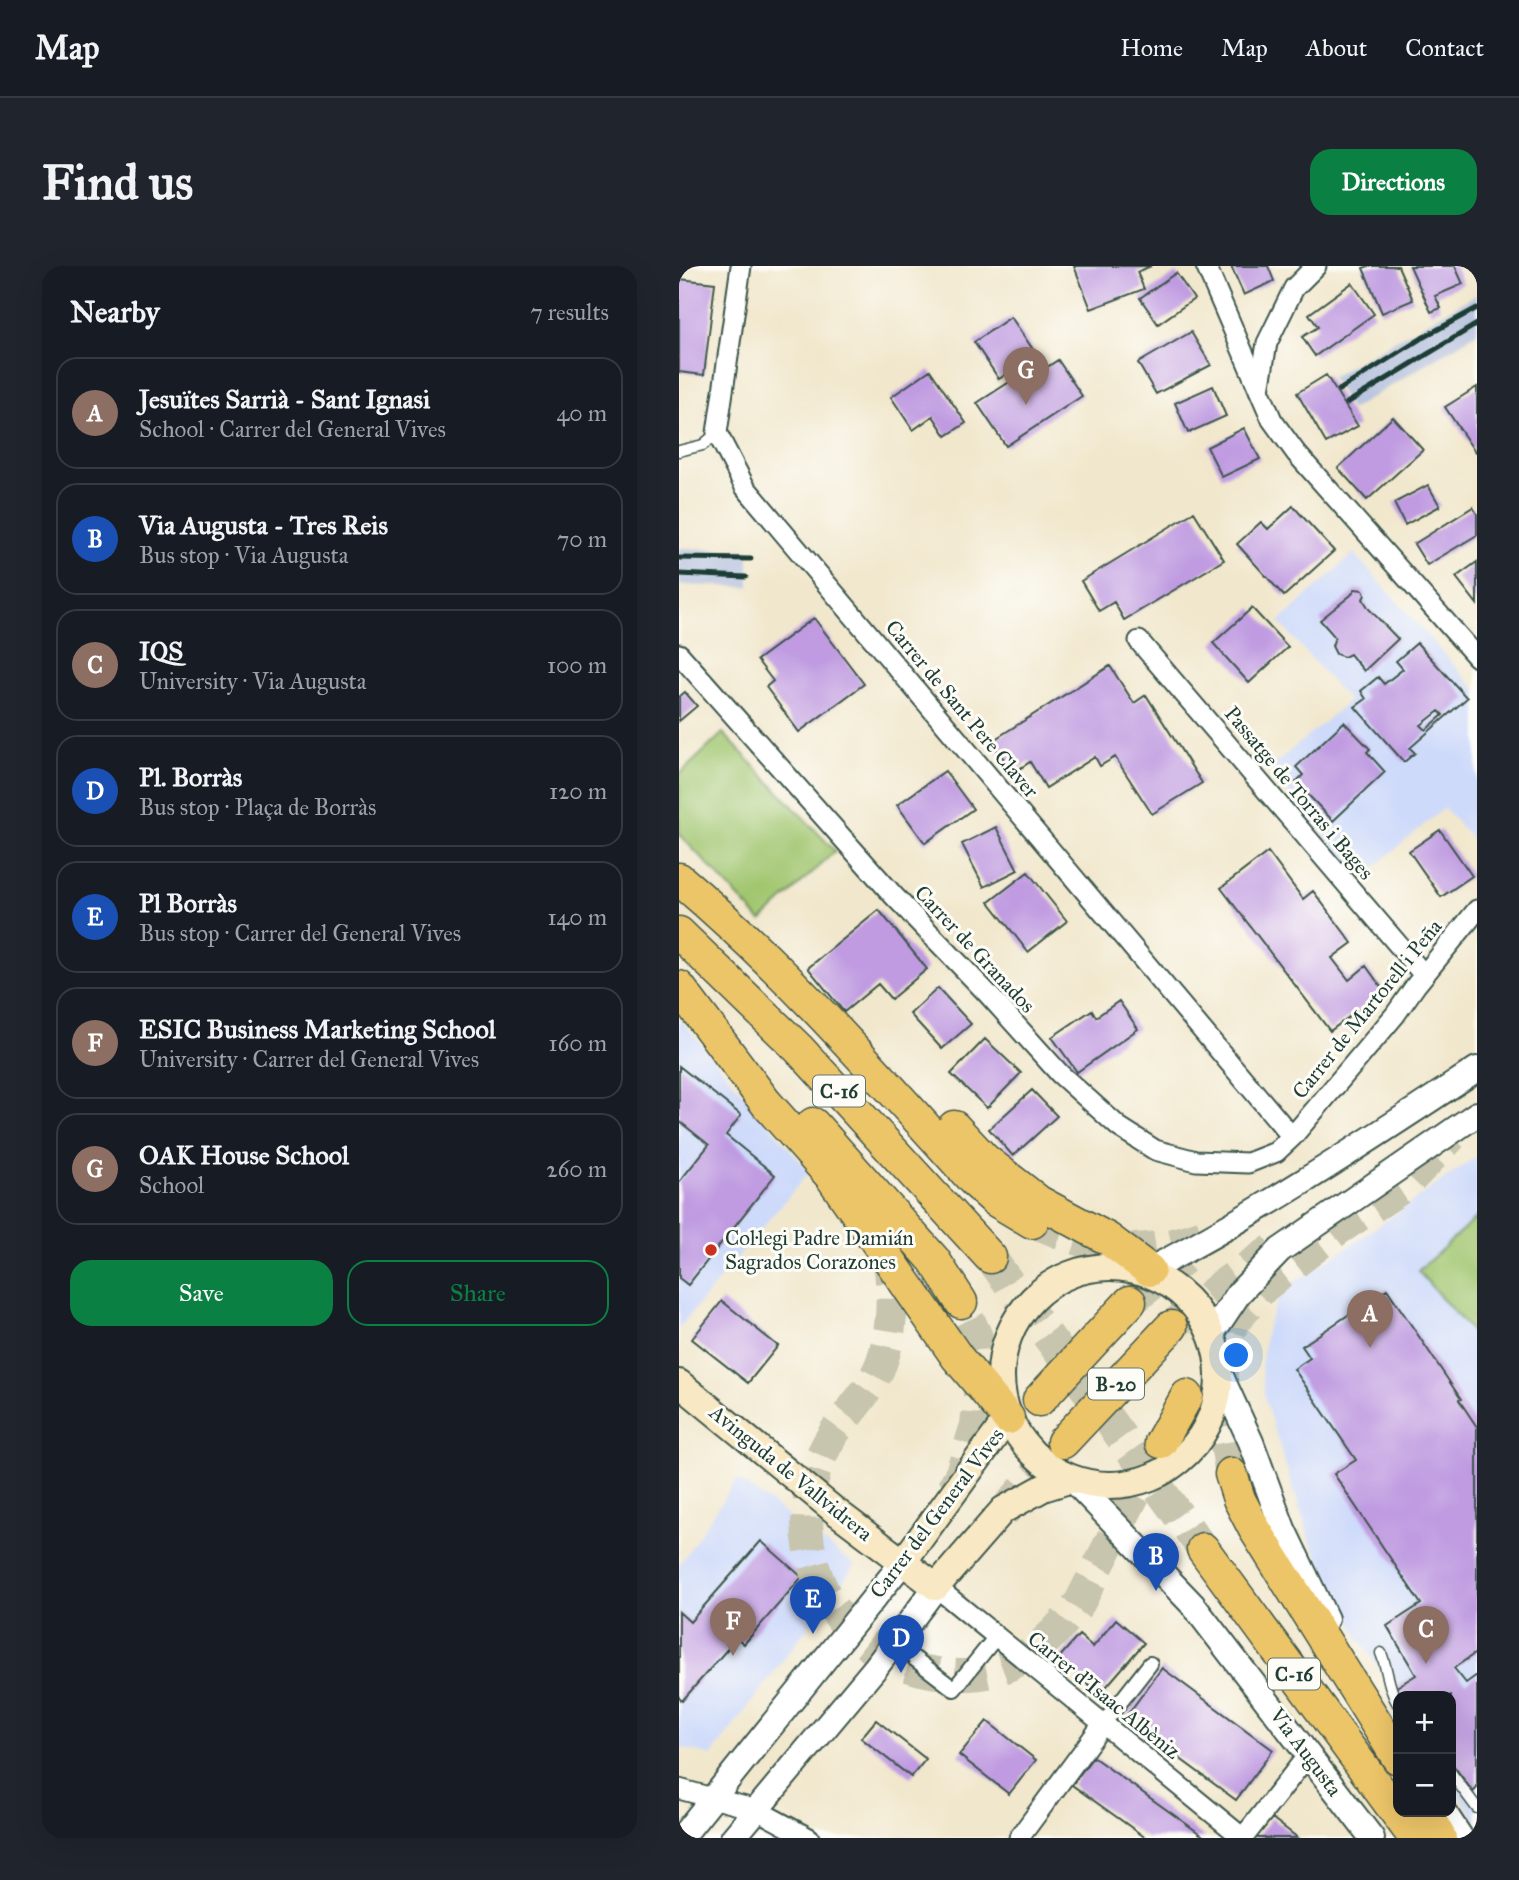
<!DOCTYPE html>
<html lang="en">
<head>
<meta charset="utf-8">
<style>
	:root { --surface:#171b24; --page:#20242c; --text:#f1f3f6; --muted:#9ea1a6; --line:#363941; --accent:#0b8043 }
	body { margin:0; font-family:"IM FELL Great Primer",serif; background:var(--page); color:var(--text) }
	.controls { position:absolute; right:21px; bottom:21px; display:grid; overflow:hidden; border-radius:14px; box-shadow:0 7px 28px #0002 }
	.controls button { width:63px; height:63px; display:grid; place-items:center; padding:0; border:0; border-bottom:2px solid var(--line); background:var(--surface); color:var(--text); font:35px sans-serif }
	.you { position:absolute; left:558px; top:1090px; width:24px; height:24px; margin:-18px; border:5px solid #fff; border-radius:50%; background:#1a73e8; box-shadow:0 0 0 10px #1a73e833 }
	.badge { display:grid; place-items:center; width:46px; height:46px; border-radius:50%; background:var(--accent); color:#fff; font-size:23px; font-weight:700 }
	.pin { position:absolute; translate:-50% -58px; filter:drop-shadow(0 2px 4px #0008) }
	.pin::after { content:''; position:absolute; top:37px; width:24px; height:21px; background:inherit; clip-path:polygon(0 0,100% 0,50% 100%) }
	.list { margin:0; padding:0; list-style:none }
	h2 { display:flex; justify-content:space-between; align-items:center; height:91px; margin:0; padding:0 28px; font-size:30px }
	h2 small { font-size:23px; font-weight:400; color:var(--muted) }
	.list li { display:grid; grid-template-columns:46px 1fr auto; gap:21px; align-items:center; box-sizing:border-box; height:112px; margin:0 14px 14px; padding:0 14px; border:2px solid var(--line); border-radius:21px }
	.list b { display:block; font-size:26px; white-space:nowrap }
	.list p { margin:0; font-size:23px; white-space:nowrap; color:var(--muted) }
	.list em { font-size:23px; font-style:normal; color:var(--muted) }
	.actions { display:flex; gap:14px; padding:21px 28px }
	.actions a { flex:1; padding:16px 0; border:2px solid var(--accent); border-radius:21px; text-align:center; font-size:24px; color:var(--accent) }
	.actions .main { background:var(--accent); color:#fff }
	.map { position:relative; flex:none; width:798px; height:1572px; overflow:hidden; border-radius:21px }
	header { display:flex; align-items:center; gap:42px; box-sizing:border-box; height:98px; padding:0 35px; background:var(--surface); border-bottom:2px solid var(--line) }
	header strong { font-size:33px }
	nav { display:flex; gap:38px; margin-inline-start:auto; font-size:24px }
	.intro { display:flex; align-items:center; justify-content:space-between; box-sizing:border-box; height:168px; padding:0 42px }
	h1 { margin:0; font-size:49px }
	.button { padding:18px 32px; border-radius:21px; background:var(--accent); color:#fff; font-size:24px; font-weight:700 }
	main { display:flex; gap:42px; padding:0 42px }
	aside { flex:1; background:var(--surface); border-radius:21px; box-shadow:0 7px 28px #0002 }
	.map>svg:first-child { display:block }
	.built { fill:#cedafa }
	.industrial { fill:#b9c4de }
	.green { fill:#a1c670; stroke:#608252; stroke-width:2 }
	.building { fill:#c09be1; fill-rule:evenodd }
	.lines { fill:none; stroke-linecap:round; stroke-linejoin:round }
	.trunk-tunnel { stroke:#c7c5ae; stroke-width:32; stroke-dasharray:32 16; stroke-linecap:butt }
	.service-casing { stroke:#3e564b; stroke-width:13 }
	.pedestrian-casing { stroke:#3e564b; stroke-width:18 }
	.minor-casing { stroke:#3e564b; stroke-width:23 }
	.tertiary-casing { stroke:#3e564b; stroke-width:28 }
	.secondary-casing { stroke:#3e564b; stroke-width:30 }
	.trunk-casing { stroke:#3e564b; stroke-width:35 }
	.service { stroke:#fff; stroke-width:10 }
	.pedestrian { stroke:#fff; stroke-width:14 }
	.minor { stroke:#fff; stroke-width:19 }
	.tertiary { stroke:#fff; stroke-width:24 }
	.secondary { stroke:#f8e8c3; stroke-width:26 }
	.trunk { stroke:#edc569; stroke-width:32 }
	.rail { stroke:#1f3d34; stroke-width:5 }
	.poi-dot { fill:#c8321e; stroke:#fdfcf7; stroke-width:2.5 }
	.labels { text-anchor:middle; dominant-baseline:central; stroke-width:6; stroke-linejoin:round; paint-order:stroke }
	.shield { fill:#fdfcf7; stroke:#62766e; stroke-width:2 }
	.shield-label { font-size:19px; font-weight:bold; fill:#1f3d34 }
	.street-label { font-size:21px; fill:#1f3d34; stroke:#fdfcf7 }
	.poi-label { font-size:21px; fill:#1f3d34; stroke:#fdfcf7; text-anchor:start }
</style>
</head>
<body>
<header>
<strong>Map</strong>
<nav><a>Home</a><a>Map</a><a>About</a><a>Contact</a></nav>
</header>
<div class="intro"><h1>Find us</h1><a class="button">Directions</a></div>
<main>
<aside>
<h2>Nearby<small>7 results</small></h2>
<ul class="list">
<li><span class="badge" style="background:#8d6e63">A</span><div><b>Jesuïtes Sarrià - Sant Ignasi</b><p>School · Carrer del General Vives</p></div><em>40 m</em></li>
<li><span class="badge" style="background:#1a4fb4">B</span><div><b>Via Augusta - Tres Reis</b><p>Bus stop · Via Augusta</p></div><em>70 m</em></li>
<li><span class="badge" style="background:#8d6e63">C</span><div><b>IQS</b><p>University · Via Augusta</p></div><em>100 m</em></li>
<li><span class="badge" style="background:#1a4fb4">D</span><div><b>Pl. Borràs</b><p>Bus stop · Plaça de Borràs</p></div><em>120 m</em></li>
<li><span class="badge" style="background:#1a4fb4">E</span><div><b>Pl Borràs</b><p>Bus stop · Carrer del General Vives</p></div><em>140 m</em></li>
<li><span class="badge" style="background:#8d6e63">F</span><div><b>ESIC Business Marketing School</b><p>University · Carrer del General Vives</p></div><em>160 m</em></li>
<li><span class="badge" style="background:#8d6e63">G</span><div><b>OAK House School</b><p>School</p></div><em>260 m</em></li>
</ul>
<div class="actions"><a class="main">Save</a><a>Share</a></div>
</aside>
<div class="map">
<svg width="798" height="1572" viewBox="0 0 798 1572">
	<rect width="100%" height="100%" fill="#fdfcf7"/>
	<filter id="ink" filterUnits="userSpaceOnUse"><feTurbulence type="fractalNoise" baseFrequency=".0143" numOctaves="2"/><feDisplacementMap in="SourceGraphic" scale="14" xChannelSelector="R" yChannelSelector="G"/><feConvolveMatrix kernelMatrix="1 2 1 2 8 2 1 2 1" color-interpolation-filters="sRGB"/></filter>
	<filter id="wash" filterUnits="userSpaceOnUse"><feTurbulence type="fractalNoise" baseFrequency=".00686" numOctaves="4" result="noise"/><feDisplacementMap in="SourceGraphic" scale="28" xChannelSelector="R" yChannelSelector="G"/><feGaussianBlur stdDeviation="1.57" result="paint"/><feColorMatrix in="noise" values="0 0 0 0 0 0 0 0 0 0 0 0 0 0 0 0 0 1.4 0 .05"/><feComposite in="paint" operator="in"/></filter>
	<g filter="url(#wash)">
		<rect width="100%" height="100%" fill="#f1e7cc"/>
		<path class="built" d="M675 287 798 425V579L765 542 681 613 590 503 670 435 600 356Z
			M0 752 130 906 0 1062Z
			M798 890V1557L772 1516V1430H719L681 1375 631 1274 586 1135 582 1101 587 1064 598 1035 616 1015 672 979Z
			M58 1213 176 1299 32 1490 0 1481V1299Z"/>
		<path class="industrial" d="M798 28V67L672 144 652 111Z
			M0 282 70 284V321L0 319Z"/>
		<path class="green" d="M44 467 156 585 82 655 0 568V509Z
			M798 951V1072L739 1005Z"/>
		<g id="blocks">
			<path class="building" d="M395 0H472L458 6 465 23 412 43Z
				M552 0H589L595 15 565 29Z
				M690 0H719L734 34 703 47 684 2Z
				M731 0H776L784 18 756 30 762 42 752 46Z
				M497 7 515 33 479 58 461 32Z
				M0 13 36 17 25 109 0 106Z
				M673 17 695 48 636 90 623 71 639 61 630 48Z
				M332 51 357 88 320 113 295 76Z
				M512 66 532 99 477 128 459 97Z
				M379 94 403 130 327 180 298 137 340 110 344 117Z
				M251 104 287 157 267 170 254 150 234 164 212 131Z
				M647 109 679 160 647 177 618 127Z
				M534 120 547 150 509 167 496 137Z
				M798 121V185L796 186 766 141Z
				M714 151 744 184 688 234 659 202Z
				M565 162 581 193 543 211 528 181Z
				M749 219 761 240 726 259 715 237Z
				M614 240 655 285 605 330 558 278 582 256 589 263Z
				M794 241 798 248V269L748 299 735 278Z
				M515 246 545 294 445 354 435 336 420 345 402 315Z
				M798 296V338L777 311Z
				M676 323 684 324 686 329 684 333 690 343 719 373 685 405 671 388 665 391 657 388 653 380 656 371 641 354 672 329Z
				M573 342 609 381 570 417 534 377Z
				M135 352 185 418 120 466 87 421 94 415 78 394Z
				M738 377 788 432 731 482 736 487 725 496 676 441 687 433 682 425 699 411 705 418 724 403 717 395ZM760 445 764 449 747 464 742 459Z
				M431 400 455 437 467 429 523 517 473 548 436 491 421 500 416 491 367 522 351 496 334 507 313 475Z
				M6 426 18 440 0 455V431Z
				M665 456 691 483 688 486 706 506 654 555 617 516 624 509 617 501Z
				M266 505 294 543 246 577 218 539Z
				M317 561 339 604 305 621 283 578Z
				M761 564 793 610 762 631 730 585Z
				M589 586 624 633 634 625 673 677 653 692 670 714 687 700 705 725 651 765 542 622Z
				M349 606 388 655 349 686 310 636Z
				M200 644 248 703 212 733 199 718 165 746 129 702Z
				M259 722 292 758 263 783 231 748Z
				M440 735 459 763 398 806 373 771 413 744 417 751Z
				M306 773 342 807 308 842 272 808Z
				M0 800 62 849 47 869 96 909 9 1019 0 1012V916L30 879 0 855Z
				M353 824 378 850 334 890 310 863Z
				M708 1023 782 1133 780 1134 798 1161V1386L775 1402 787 1417 798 1409V1522L794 1526 772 1496V1430H722L716 1422 737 1409 708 1360 742 1338 655 1208 677 1194 615 1103 631 1092 623 1080Z
				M43 1035 99 1080 69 1117 13 1073Z
				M82 1275 123 1311 65 1378 58 1372 3 1435 0 1432V1346L11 1356Z
				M437 1353 465 1377 421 1428 379 1393 400 1369 414 1381Z
				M483 1402 594 1484 557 1534 446 1452Z
				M197 1454 247 1493 232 1511 182 1472Z
				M308 1455 357 1494 330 1528 280 1489Z
				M414 1491 527 1572H467L393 1519Z
				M593 1552 619 1572H576Z"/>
		</g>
	</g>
	<g filter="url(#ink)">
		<use href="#blocks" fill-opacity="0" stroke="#3e564b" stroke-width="2"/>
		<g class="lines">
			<path class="trunk-tunnel" d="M353 956C376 964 404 978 427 981 460 986 494 980 525 969
				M208 985C215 1021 215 1060 203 1095 193 1124 169 1145 153 1170 114 1233 121 1313 174 1366 205 1397 246 1410 290 1409 339 1407 373 1373 401 1336L482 1176
				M311 991 524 1283
				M451 1036 505 993
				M492 1061 546 1017 599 980
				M552 1208 542 1148V1121L544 1092 554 1057 585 1021 657 965 724 921 773 870
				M273 1223 282 1207 297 1159 301 1120 298 1071 282 1036
				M324 1247 384 1176"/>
			<defs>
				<path id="service" d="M0 185 24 179 38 167
					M702 1387C709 1404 709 1423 719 1438
					M772 1507 798 1542"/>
				<path id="pedestrian" d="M236 1393 275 1423 312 1377
					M424 1458 471 1398"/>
				<path id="minor" d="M62 0 38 167 66 221 613 871
					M527 0 593 154 617 187 798 391
					M580 124 588 77 615 22 637 0
					M460 375 745 709
					M0 388 215 630 308 727 381 808 440 861 476 884 517 895 569 897 597 886 613 871 716 749 737 719 798 644
					M257 1321 564 1572
					M0 1523 78 1544 130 1572
					M340 1572 424 1458
					M564 1572 629 1489"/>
				<path id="tertiary" d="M470 1004C584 945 690 874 798 803
					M532 1069 560 1027 601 984 798 848
					M540 1106 572 1176 604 1263 647 1353
					M393 1213 514 1339 693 1572
					M765 1546 782 1572
					M2 1572 224 1296
					M54 1572 197 1401 257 1321"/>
				<path id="secondary" d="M322 1110a109 109 0 1 1 218 0a109 109 0 1 1-218 0Z
					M0 1117 155 1244 257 1321 324 1244 364 1222 393 1213
					M224 1296 329 1152"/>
				<path id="trunk" d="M0 613C108 704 200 810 294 914L316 934 353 956
					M0 667 120 783 311 991
					M0 721 87 837 152 910 278 1091 329 1152
					M134 858 255 994 282 1036
					M275 861 305 893 360 936 429 973 470 1004
					M360 1134 451 1036
					M384 1176 492 1061
					M482 1176 508 1130
					M552 1208 560 1233 575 1262 719 1492
					M524 1283 736 1572
					M747 1546 761 1572"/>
			</defs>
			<use href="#service" class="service-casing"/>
			<use href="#pedestrian" class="pedestrian-casing"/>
			<use href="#minor" class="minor-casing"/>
			<use href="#tertiary" class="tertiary-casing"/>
			<use href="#secondary" class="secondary-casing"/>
			<use href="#trunk" class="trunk-casing"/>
			<use href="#service" class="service"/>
			<use href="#pedestrian" class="pedestrian"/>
			<use href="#minor" class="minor"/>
			<use href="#tertiary" class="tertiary"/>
			<use href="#secondary" class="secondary"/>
			<use href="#trunk" class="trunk"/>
			<path class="rail" d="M660 124 743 72 798 42
				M668 137 798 58
				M0 292 72 293
				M0 308 67 311"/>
		</g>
	</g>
	<circle class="poi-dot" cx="32" cy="984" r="7"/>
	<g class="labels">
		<g class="shield">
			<rect x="134" y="809.5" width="52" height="31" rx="5"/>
			<rect x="409" y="1102.5" width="56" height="31" rx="5"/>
			<rect x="589" y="1392.5" width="52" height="31" rx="5"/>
		</g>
		<g class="shield-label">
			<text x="160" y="825">C-16</text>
			<text x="437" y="1118">B-20</text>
			<text x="615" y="1408">C-16</text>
		</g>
		<g class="street-label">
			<text transform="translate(283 443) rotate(50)">Carrer de Sant Pere Claver</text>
			<text transform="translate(620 527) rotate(50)">Passatge de Torras i Bages</text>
			<text transform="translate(296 683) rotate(47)">Carrer de Granados</text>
			<text transform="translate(688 743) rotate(-51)">Carrer de Martorell i Peña</text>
			<text transform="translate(112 1207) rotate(39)">Avinguda de Vallvidrera</text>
			<text transform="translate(258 1247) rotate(-53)">Carrer del General Vives</text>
			<text transform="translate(425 1429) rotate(39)">Carrer d'Isaac Albèniz</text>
			<text transform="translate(627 1486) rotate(53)">Via Augusta</text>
		</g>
		<g class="poi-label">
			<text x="46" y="972">Col·legi Padre Damián<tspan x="46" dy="24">Sagrados Corazones</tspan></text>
		</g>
	</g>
</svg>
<div class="controls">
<button>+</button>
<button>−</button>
</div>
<div class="you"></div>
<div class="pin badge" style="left:691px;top:1082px;background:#8d6e63">A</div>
<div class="pin badge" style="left:477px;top:1325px;background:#1a4fb4">B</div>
<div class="pin badge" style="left:747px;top:1398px;background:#8d6e63">C</div>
<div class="pin badge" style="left:222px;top:1407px;background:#1a4fb4">D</div>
<div class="pin badge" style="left:134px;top:1368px;background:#1a4fb4">E</div>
<div class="pin badge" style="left:54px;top:1390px;background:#8d6e63">F</div>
<div class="pin badge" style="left:347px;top:139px;background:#8d6e63">G</div>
</div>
</main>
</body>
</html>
